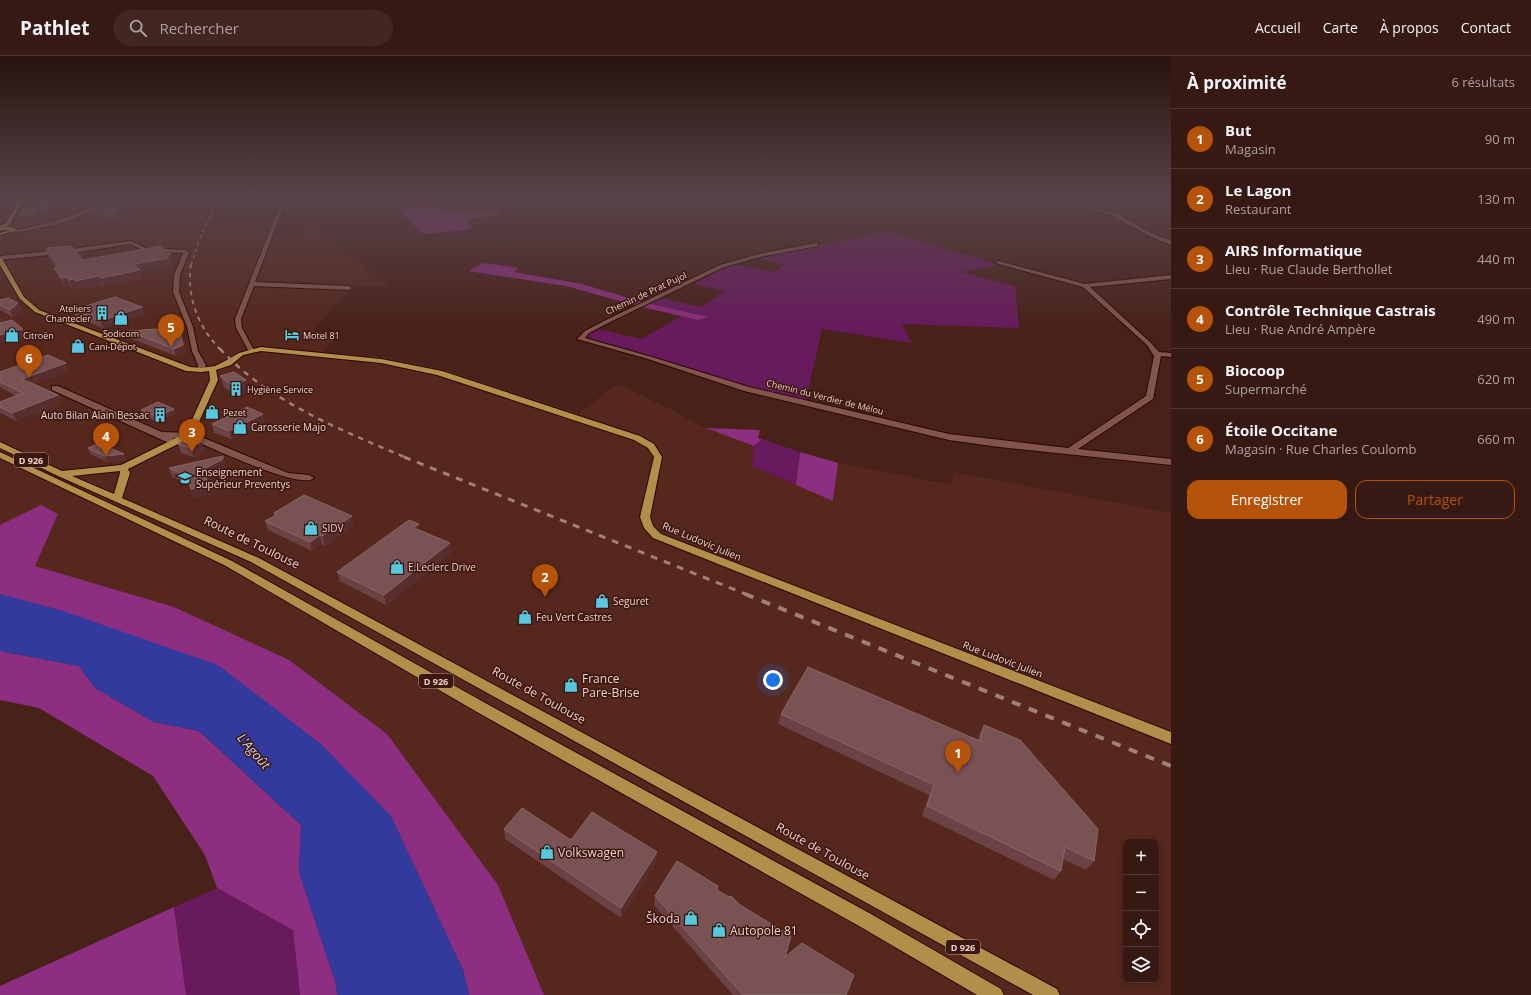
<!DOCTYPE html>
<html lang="fr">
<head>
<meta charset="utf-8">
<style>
	:root { --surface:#361913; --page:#412621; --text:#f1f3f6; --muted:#aaa0a0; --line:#503833; --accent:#b45309 }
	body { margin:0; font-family:"Open Sans",sans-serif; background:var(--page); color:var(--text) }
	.controls { position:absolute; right:12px; bottom:12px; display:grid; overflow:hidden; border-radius:8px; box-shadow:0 2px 6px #0003 }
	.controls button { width:36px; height:36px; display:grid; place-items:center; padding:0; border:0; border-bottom:1px solid var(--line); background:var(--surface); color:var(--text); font:20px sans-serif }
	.you { position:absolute; left:773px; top:624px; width:14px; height:14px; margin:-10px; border:3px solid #fff; border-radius:50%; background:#1a73e8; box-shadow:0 0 0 6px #1a73e833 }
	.badge { display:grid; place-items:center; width:26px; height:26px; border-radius:50%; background:var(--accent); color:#fff; font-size:13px; font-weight:700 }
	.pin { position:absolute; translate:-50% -33px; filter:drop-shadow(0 1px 2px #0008) }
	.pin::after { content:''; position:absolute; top:21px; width:14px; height:12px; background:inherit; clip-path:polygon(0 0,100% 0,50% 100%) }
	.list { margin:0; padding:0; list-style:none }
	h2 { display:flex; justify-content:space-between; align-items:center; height:52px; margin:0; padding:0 16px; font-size:17px }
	h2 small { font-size:13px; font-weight:400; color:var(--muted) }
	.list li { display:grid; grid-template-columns:26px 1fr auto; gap:12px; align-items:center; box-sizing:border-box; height:60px; padding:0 16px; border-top:1px solid var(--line) }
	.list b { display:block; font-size:15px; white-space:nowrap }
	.list p { margin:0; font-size:13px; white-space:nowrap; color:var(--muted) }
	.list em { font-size:13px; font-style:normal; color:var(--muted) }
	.actions { display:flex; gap:8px; padding:12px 16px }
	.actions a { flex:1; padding:9px 0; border:1px solid var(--accent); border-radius:12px; text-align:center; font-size:14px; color:var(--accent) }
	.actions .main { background:var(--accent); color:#fff }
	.icon { flex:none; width:22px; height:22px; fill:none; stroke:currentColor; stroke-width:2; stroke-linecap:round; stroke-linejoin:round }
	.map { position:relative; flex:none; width:1171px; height:939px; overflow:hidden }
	header { display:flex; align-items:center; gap:24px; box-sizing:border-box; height:56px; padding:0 20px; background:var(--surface); border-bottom:1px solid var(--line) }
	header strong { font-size:19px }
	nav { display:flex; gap:22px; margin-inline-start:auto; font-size:14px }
	.search { width:280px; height:36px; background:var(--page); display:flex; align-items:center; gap:10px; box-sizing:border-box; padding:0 14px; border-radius:22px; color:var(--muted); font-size:15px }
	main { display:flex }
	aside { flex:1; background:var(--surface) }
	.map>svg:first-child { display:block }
	.built { fill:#55271d; fill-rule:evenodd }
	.green { fill:#671b5d }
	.forest { fill:#8d2e80 }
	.water { fill:#323a9e }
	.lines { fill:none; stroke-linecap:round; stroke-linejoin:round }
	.minor-casing { stroke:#2c0803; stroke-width:2 }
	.major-casing { stroke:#2c0803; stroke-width:2 }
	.minor { fill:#81554b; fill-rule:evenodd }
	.major { fill:#b18e4a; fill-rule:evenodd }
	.rail-far4 { stroke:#a08078; stroke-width:1.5; stroke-dasharray:3.5 3.5; stroke-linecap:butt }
	.rail-far3 { stroke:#a08078; stroke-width:2; stroke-dasharray:4.5 4.5; stroke-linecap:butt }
	.rail-far2 { stroke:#a08078; stroke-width:2.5; stroke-dasharray:5.5 5.5; stroke-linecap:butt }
	.rail-far1 { stroke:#a08078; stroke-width:3; stroke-dasharray:7 7; stroke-linecap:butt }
	.rail { stroke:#a08078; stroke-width:4; stroke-dasharray:9 9; stroke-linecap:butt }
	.wall { fill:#6b4245 }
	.shaded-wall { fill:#572e2d }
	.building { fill:#795254; stroke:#8b6666 }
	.labels { text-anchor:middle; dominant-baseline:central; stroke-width:3; stroke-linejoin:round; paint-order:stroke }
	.far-street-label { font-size:9px; fill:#edd3cc; stroke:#3c170f }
	.far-poi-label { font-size:9px; fill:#edd3cc; stroke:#3c170f; text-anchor:start }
	.shield { fill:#3c170f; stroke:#b89b93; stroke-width:1 }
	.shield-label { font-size:9px; font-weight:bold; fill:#edd3cc }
	.poi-label { font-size:10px; fill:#edd3cc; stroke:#3c170f; text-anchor:start }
	.street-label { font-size:10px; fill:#edd3cc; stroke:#3c170f }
	.near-street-label { font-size:12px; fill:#edd3cc; stroke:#3c170f }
	.near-poi-label { font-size:12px; fill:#edd3cc; stroke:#3c170f; text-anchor:start }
	.near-water-label { font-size:13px; font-style:italic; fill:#d0d7f2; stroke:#3c170f }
</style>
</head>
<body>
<header>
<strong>Pathlet</strong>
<div class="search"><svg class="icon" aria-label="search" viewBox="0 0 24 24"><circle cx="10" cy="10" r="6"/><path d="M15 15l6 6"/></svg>Rechercher</div>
<nav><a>Accueil</a><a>Carte</a><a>À propos</a><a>Contact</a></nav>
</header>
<main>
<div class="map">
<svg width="1171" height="939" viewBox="0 0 1171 939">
	<rect width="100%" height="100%" fill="#482119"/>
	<path class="built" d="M0 143H223L213 168 280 164 274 180 318 173 390 231 353 230 312 275 340 278 323 296 384 301 443 313 578 357 618 328 672 354 695 367 754 390 752 410 833 445 838 407 952 429 953 416 1171 457V939H535L0 520ZM1126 786H1156V924H1126Z"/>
	<path class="green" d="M887 175 999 209 961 216 1015 230 1019 272 902 268 912 287 822 273 806 344 742 330 691 312 587 281 589 278 599 273 641 283 682 260 698 264 707 261 650 248 662 242 701 251 725 235 694 228 729 209 734 208 774 216 784 208 756 202Z
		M762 383 800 396 796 429 752 410 754 390Z
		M217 832 293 874 300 939H186L174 851Z"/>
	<path class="forest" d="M382 143H444L440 149 441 155 499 154 502 158 466 164 472 171 464 174 424 178 407 163 397 151 386 150Z
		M484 207 518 212 514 216 582 228 642 246 708 261 698 264 634 249 566 230 468 215Z
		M706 372 760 374 758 382 762 383 754 390Z
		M800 396 838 407 833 445 796 429Z
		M41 449 58 458 35 510 174 551 289 604 387 678 498 829 544 939H469L463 914 391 760 0 538V469Z
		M0 595 79 610 95 632 154 666 199 675 301 769 299 816 336 928 337 939H300L293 874 217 832 205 799 153 720 39 652 0 644Z
		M174 851 186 939H0V930Z"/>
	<path class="water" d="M0 538 60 554 218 609 321 688 391 760 463 914 469 939H337L336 928 299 816 301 769 199 675 154 666 95 632 79 610 0 595Z"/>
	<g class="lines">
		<defs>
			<path id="minor" d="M25 143H31L21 146 19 145Z
				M78 143 90 145 112 143 93 147 95 150C77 168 37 172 13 177L11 176 66 162 85 154 91 150 88 147Z
				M116 143H155L156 148C151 152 144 154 138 151L136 144ZM140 144H151L152 147 148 150H142Z
				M280 143 286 144 255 226 349 230 352 232 349 234 254 230 241 263 242 272 254 294 251 296 248 294 236 272 235 263 282 144Z
				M1047 143H1053L1116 157 1149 176 1171 185V189L1145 178 1112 159Z
				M131 185 146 192 186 194 189 196 180 219 179 236 193 271 198 295 206 309 204 316H201L197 314 198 309 192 295 187 271 173 236 174 219 183 197 145 195 130 188 79 196 0 204V200L79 192Z
				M816 187 818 188V190L760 201 724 211 608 267 589 277 585 282 652 301 749 331 949 378 1068 392 1146 340 1154 300 1147 289 1083 231 995 207 998 205 1085 228 1171 219V223L1090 231 1151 287 1159 296 1171 297V301L1161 300 1153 343 1078 393 1171 403V409L999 391 949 384 744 335 648 303 577 283 585 275 604 265 720 209 759 198Z
				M52 330H58L162 376 192 377 288 417 309 419 314 422C301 435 206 389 188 382H172L178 386 174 389 171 388 52 334Z"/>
			<path id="major" d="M17 143H21L23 145 10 168 6 171H11L18 174 0 179V177L11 174H0V170L6 167 19 145Z
				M0 202 3 204 24 241 39 254 190 311 201 312 215 310 225 305 239 297 261 291 381 303 442 315 640 380 654 388 662 401 650 461 653 470 661 478 1171 676V688L653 482 644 472 640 461 654 401 648 392 634 384 437 319 381 307 261 295 243 299 231 309 216 314 218 324 192 381 128 413 130 417 122 442 259 502 1057 933 1060 939H1033L251 506 58 420 0 392V386L62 415 121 409 186 377 210 324 209 315 201 316 186 315 35 256 20 243 0 209ZM120 415V417L114 438 72 420Z
				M0 396 232 505 487 648 871 858 1001 933 1004 939H977L859 870 477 656 224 509 0 402Z"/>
		</defs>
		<use href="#minor" class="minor-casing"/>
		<use href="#major" class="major-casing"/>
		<use href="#minor" class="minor"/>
		<use href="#major" class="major"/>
		<path class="rail-far4" d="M191 209 199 185 217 143"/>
		<path class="rail-far3" d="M191 208C186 239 198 272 221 294"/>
		<path class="rail-far2" d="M220 293C227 300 234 307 242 314 290 354 350 378 407 402"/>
		<path class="rail-far1" d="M404 401 748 539"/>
		<path class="rail" d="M745 538 1171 710"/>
	</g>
	<path class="wall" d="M114 143H132L133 145 132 155 116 163H106L105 159H96L93 152Z
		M46 192 83 204 173 206 171 207 172 210 140 216 143 223 104 230 103 229 78 233 77 232 73 233 70 230H65L58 220 54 212H57L49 201Z
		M0 244 18 247 22 254 13 261 0 254Z
		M73 254 145 258 103 272 76 261Z
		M129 275 171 278 180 275 186 296 176 300 132 283Z
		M69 315 34 328 58 339 62 347 17 365 0 357V346L16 340 0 331V316Z
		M220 320 249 335 236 339 224 331Z
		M174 353 176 358 159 366 143 360 141 354Z
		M265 366 232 383 214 377 212 368Z
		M178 388 205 395 194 401 181 397Z
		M88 392 127 404 107 406 90 398Z
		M226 411 207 422 212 438 194 442 189 428 172 421 169 412Z
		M274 457 354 469 325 490 322 488 312 495 268 474 265 465 274 460Z
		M420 474 450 487 451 497 386 549 340 525 337 516Z
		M781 658 978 684 979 679 984 669 1094 805 1086 814 1063 803 1061 815 1054 824 922 760 929 739 778 668Z
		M504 773 571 784 657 796 656 806 621 862 505 783Z
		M717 834 785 901 846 939H733L654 849 655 840Z"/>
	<path class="shaded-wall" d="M78 143H80L81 146 78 153 49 156 48 158 39 159 36 164 22 166 20 160 37 154Z
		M130 143H132L133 145 132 155 116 163 113 156Z
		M171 198 173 206 171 207 172 210 140 216 143 223 104 230 101 222 134 208Z
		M99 220 103 229 78 233 75 225Z
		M67 221 70 230H65L62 222Z
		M74 223 77 232 73 233 69 224Z
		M18 247 22 254 13 261 10 254Z
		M142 251 145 258 103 272 100 265Z
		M0 260 4 268 0 271Z
		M23 273 27 281 0 288V279Z
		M180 275 186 296 176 300 174 293Z
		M66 307 69 315 26 331 22 323Z
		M246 324 249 335 236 339 232 329Z
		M58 339 62 347 17 365 12 357Z
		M174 353 176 358 159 366 157 361Z
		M263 358 265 366 232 383 229 375Z
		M202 386 205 395 194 401 190 392Z
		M124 398 127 404 107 406 105 400Z
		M223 403 226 411 207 422 212 438 194 442 191 433 204 413Z
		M352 460 354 469 325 490 322 480Z
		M419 468 420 477 414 472Z
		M320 479 322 488 312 495 310 486Z
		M450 487 451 497 386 549 384 539Z
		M657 796 656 806 621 862V852Z"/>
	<path class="building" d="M30 143H78L76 148 47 151 46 153 37 154 34 159 20 160 26 148 31 147Z
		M114 143H130L129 148 113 156H104V152H93Z
		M71 190 83 204 161 190 171 198 166 199 169 202 134 208 140 214 101 222 99 220 75 225 74 223 69 224 67 221 62 222 54 212 59 211 46 192Z
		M115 241 142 251 100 265 73 254Z
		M8 242 18 247 10 254 0 249V244Z
		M12 264 23 273 0 279V267Z
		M156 273 171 278 180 275 183 289 174 293 129 275Z
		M48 299 66 307 22 323 58 339 12 357 0 351V346L23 337 0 326V316Z
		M234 316 246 324 232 329 220 320Z
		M158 346 174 353 157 361 141 354Z
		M247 351 263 358 229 375 212 368Z
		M189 382 202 386 190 392 178 388Z
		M99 387 124 398 105 400 88 392Z
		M223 400V403L204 413 208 429 191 433 187 420 169 412Z
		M304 439 352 460 322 480 320 479 310 486 265 465 276 459 274 457Z
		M409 464 419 468 414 472 450 487 384 539 337 516Z
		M808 611 980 685 984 669 1020 684 1098 773 1094 805 1065 791 1061 815 927 750 934 729 781 658Z
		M522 752 571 784 592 756 657 796 621 852 504 773Z
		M677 805 718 830 717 834 729 841 731 840 740 849 791 880 785 901 802 887 854 919 846 939H743L655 840Z"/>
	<linearGradient id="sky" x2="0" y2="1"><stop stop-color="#28120e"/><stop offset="0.52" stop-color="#584349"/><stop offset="1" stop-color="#584349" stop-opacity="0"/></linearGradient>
	<rect width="1171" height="274" fill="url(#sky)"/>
	<defs>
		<symbol id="building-bare" viewBox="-9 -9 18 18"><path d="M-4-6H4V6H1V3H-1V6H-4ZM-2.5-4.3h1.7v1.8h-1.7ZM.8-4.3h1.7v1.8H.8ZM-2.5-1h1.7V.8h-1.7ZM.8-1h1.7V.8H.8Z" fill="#56c9e1" stroke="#3c170f" stroke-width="2.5" paint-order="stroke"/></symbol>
		<symbol id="shop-bare" viewBox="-9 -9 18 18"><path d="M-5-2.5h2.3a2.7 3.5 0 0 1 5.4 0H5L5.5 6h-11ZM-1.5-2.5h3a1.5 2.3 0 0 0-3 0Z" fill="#56c9e1" stroke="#3c170f" stroke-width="2.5" paint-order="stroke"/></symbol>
		<symbol id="hotel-bare" viewBox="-9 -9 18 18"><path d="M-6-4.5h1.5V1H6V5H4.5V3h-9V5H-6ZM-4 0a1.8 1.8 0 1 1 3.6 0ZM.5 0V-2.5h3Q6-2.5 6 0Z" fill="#56c9e1" stroke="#3c170f" stroke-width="2.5" paint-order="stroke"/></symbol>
		<symbol id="school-bare" viewBox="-9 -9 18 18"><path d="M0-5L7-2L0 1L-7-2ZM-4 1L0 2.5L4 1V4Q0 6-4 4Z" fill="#56c9e1" stroke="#3c170f" stroke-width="2.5" paint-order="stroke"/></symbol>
	</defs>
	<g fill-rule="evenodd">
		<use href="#building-bare" x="92" y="247" width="20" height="20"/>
		<use href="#shop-bare" x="111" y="252" width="20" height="20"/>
		<use href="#shop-bare" x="2" y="269" width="20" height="20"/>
		<use href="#hotel-bare" x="282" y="269" width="20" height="20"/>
		<use href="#shop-bare" x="68" y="280" width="20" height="20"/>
		<use href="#building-bare" x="226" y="323" width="20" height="20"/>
		<use href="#shop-bare" x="202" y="346" width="20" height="20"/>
		<use href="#building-bare" x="150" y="349" width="20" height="20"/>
		<use href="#shop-bare" x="230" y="361" width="20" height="20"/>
		<use href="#school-bare" x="175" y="412" width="20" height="20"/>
		<use href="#shop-bare" x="301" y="462" width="20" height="20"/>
		<use href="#shop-bare" x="387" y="501" width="20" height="20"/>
		<use href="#shop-bare" x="592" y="535" width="20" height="20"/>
		<use href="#shop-bare" x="515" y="551" width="20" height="20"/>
		<use href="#shop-bare" x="561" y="619" width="20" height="20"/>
		<use href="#shop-bare" x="537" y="786" width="20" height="20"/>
		<use href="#shop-bare" x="681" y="852" width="20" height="20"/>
		<use href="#shop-bare" x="709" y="864" width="20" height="20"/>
	</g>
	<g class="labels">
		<g class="far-street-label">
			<text transform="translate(646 237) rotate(-25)">Chemin de Prat Pujol</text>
			<text transform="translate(825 341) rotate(14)">Chemin du Verdier de Mélou</text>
		</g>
		<g class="far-poi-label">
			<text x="91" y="252" text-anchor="end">Ateliers<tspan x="91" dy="10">Chantecler</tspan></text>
			<text x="121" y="277" text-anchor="middle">Sodicom</text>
			<text x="23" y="279">Citroën</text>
			<text x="303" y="279">Motel 81</text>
			<text x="89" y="290">Cani-Dépot</text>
			<text x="247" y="333">Hygiène Service</text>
			<text x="223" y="356">Pezet</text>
		</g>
		<g class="shield">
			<rect x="14" y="397" width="34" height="14" rx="3"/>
			<rect x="419" y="618" width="34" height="14" rx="3"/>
			<rect x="946" y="884" width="34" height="14" rx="3"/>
		</g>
		<g class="shield-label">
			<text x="31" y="404">D 926</text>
			<text x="436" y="625">D 926</text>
			<text x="963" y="891">D 926</text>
		</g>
		<g class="poi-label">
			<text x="149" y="359" text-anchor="end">Auto Bilan Alain Bessac</text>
			<text x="251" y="371">Carosserie Majo</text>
			<text x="196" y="416">Enseignement<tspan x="196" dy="12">Supérieur Preventys</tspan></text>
			<text x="322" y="472">SIDV</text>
			<text x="408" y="511">E.Leclerc Drive</text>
			<text x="613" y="545">Seguret</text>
			<text x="536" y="561">Feu Vert Castres</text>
		</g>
		<g class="street-label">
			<text transform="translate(702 485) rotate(23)">Rue Ludovic Julien</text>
			<text transform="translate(1003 603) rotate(21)">Rue Ludovic Julien</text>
		</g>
		<g class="near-street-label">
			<text transform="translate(252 486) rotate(26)">Route de Toulouse</text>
			<text transform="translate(539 639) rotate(29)">Route de Toulouse</text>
			<text transform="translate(823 795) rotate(29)">Route de Toulouse</text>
		</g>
		<g class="near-poi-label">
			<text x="582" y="622">France<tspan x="582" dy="14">Pare-Brise</tspan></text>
			<text x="558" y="796">Volkswagen</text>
			<text x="680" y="862" text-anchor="end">Škoda</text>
			<text x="730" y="874">Autopole 81</text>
		</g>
		<g class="near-water-label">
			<text transform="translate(254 695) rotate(49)">L'Agoût</text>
		</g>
	</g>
</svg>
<div class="controls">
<button>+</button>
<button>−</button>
<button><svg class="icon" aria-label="locate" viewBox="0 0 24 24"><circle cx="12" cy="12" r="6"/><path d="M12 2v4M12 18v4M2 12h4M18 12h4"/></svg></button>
<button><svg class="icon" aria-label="layers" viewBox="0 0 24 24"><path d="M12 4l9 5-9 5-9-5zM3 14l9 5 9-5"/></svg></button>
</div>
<div class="you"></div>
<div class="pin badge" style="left:958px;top:717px">1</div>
<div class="pin badge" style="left:545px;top:541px">2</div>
<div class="pin badge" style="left:192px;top:396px">3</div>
<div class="pin badge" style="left:106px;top:400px">4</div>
<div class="pin badge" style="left:171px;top:291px">5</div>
<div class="pin badge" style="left:29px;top:322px">6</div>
</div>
<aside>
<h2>À proximité<small>6 résultats</small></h2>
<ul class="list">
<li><span class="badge">1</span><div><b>But</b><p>Magasin</p></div><em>90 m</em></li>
<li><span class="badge">2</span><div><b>Le Lagon</b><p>Restaurant</p></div><em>130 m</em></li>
<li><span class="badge">3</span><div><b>AIRS Informatique</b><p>Lieu · Rue Claude Berthollet</p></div><em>440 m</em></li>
<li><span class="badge">4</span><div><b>Contrôle Technique Castrais</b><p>Lieu · Rue André Ampère</p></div><em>490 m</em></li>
<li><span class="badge">5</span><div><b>Biocoop</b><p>Supermarché</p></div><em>620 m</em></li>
<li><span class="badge">6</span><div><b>Étoile Occitane</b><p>Magasin · Rue Charles Coulomb</p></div><em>660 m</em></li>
</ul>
<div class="actions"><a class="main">Enregistrer</a><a>Partager</a></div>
</aside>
</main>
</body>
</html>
